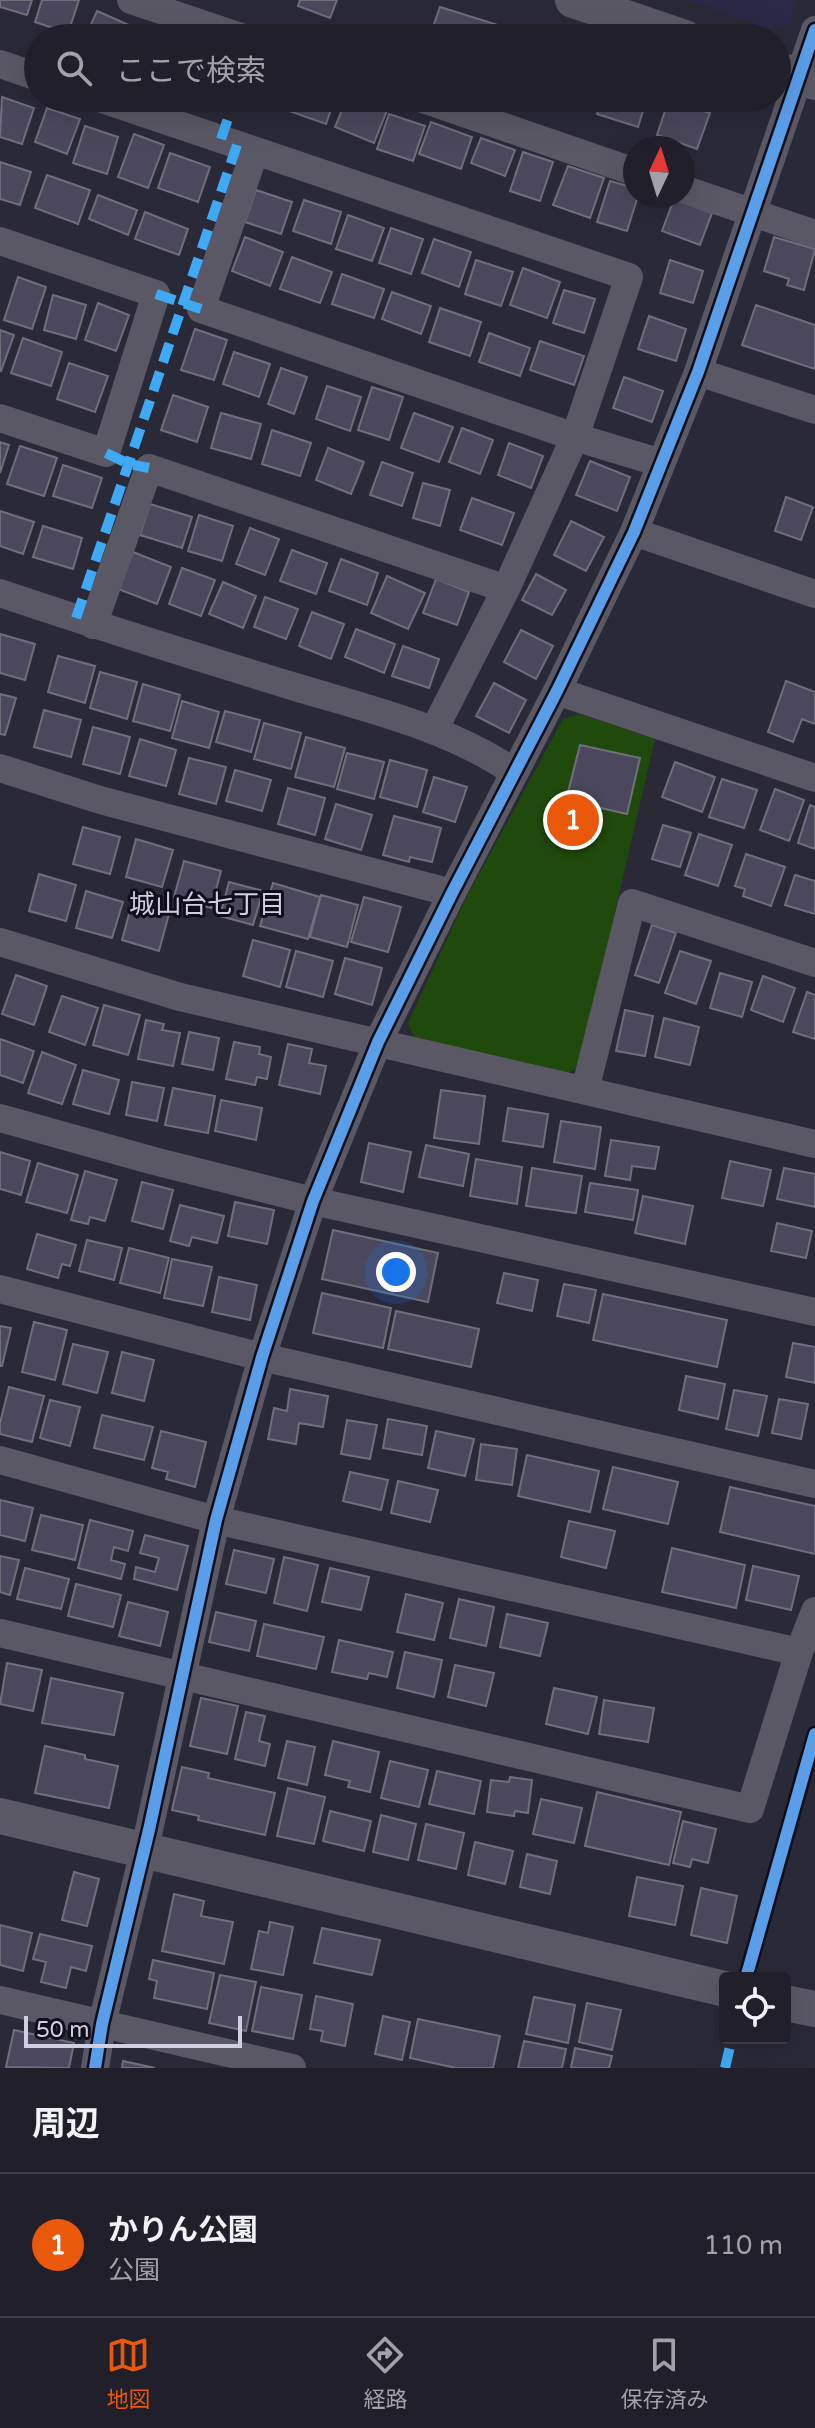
<!DOCTYPE html>
<html lang="ja">
<head>
<meta charset="utf-8">
<style>
	:root { --surface:#201f2a; --page:#282732; --text:#f1f3f6; --muted:#a2a2a8; --line:#3d3d47; --accent:#ea580c }
	body { margin:0; font-family:"Varela Round","Noto Sans JP",sans-serif; background:var(--page); color:var(--text) }
	.controls { position:absolute; right:24px; bottom:24px; display:grid; overflow:hidden; border-radius:8px; box-shadow:0 8px 32px #0002 }
	.controls button { width:72px; height:72px; display:grid; place-items:center; padding:0; border:0; border-bottom:2px solid var(--line); background:var(--surface); color:var(--text); font:40px sans-serif }
	.compass { position:absolute; left:623px; top:136px; width:72px; height:72px; border-radius:50%; background:var(--surface); box-shadow:0 8px 32px #0002; rotate:4deg }
	.scale { position:absolute; left:24px; bottom:20px; width:218px; box-sizing:border-box; padding-left:8px; border:4px solid #d0d0e2; border-top:0; font-size:22px; line-height:28px; white-space:nowrap; color:#d0d0e2; -webkit-text-stroke:6px #0f0e1a; paint-order:stroke }
	.you { position:absolute; left:396px; top:1272px; width:28px; height:28px; margin:-20px; border:6px solid #fff; border-radius:50%; background:#1a73e8; box-shadow:0 0 0 12px #1a73e833 }
	.badge { display:grid; place-items:center; width:52px; height:52px; border-radius:50%; background:var(--accent); color:#fff; font-size:26px; font-weight:700 }
	.pin { position:absolute; translate:-50% -50%; border:4px solid #fff; box-shadow:0 2px 8px #0006 }
	.list { margin:0; padding:0; list-style:none }
	h2 { display:flex; justify-content:space-between; align-items:center; height:104px; margin:0; padding:0 32px; font-size:34px }
	h2 small { font-size:26px; font-weight:400; color:var(--muted) }
	.list li { display:grid; grid-template-columns:52px 1fr auto; gap:24px; align-items:center; box-sizing:border-box; height:144px; padding:0 32px; border-top:2px solid var(--line) }
	.list b { display:block; font-size:30px; white-space:nowrap }
	.list p { margin:0; font-size:26px; white-space:nowrap; color:var(--muted) }
	.list em { font-size:26px; font-style:normal; color:var(--muted) }
	.icon { flex:none; width:44px; height:44px; fill:none; stroke:currentColor; stroke-width:2; stroke-linecap:round; stroke-linejoin:round }
	.map { position:relative; flex:none; width:815px; height:2068px; overflow:hidden }
	.search { position:absolute; background:var(--surface); box-shadow:0 8px 32px #0002; left:24px; right:24px; top:24px; height:88px; display:flex; align-items:center; gap:20px; box-sizing:border-box; padding:0 28px; border-radius:44px; color:var(--muted); font-size:30px }
	.sheet { height:248px; background:var(--surface) }
	nav { display:flex; justify-content:space-around; align-items:center; box-sizing:border-box; height:112px; border-top:2px solid var(--line); background:var(--surface); font-size:22px; color:var(--muted) }
	nav a { display:grid; justify-items:center; gap:4px }
	nav .on { color:var(--accent) }
	.map>svg:first-child { display:block }
	.built { fill:#2c2948 }
	.green { fill:#204a0b }
	.building { fill:#4b485d; stroke:#6f6f7c; stroke-width:2 }
	.lines { fill:none; stroke-linecap:round; stroke-linejoin:round }
	.minor { stroke:#595864; stroke-width:28 }
	.tertiary { stroke:#595864; stroke-width:36 }
	.quiet { stroke:#3fa9f5; stroke-width:10; stroke-dasharray:20 10; stroke-linecap:butt }
	.cycleway-casing { stroke:#0f0e1a; stroke-width:17 }
	.cycleway { stroke:#5a9eea; stroke-width:12 }
	.labels { text-anchor:middle; dominant-baseline:central; stroke-width:6; stroke-linejoin:round; paint-order:stroke }
	.neighbourhood-label { font-size:26px; fill:#d0d0e2; stroke:#0f0e1a }
</style>
</head>
<body>
<div class="map">
<svg width="815" height="2068" viewBox="0 0 815 2068">
	<rect width="100%" height="100%" fill="#2a2938"/>
	<path class="built" d="M688 0H797L790 23 771 30Z"/>
	<path class="green" d="M580 714 655 739 579 1067 566 1074 415 1039 408 1023 465 900 563 719Z"/>
	<path class="building" d="M0 0H32L27 15 0 7Z
		M42 0H79L68 33 35 22Z
		M300 0H337L330 18 298 6Z
		M440 7 530 35 529 38H429Z
		M97 11 138 29 134 38H85Z
		M146 29 174 38H142Z
		M2 97 34 108 22 144 0 137Z
		M250 98H286L282 109Z
		M294 98H335L326 124 289 111Z
		M347 98H364L388 108 374 143 335 127Z
		M602 98H647L638 127 597 114Z
		M669 99 710 113 697 149 657 135Z
		M47 108 80 119 67 154 35 142Z
		M389 114 425 126 413 161 377 149Z
		M431 122 472 137 461 169 419 154Z
		M85 126 118 137 107 174 73 163Z
		M134 134 164 145 148 188 118 177Z
		M481 138 515 150 505 176 471 163Z
		M523 152 553 162 540 201 510 191Z
		M170 153 210 167 198 202 158 188Z
		M0 162 31 172 20 205 0 199Z
		M568 166 604 178 590 218 553 205Z
		M47 175 90 190 78 224 35 208Z
		M610 181 635 188V196H638L627 231 597 222Z
		M256 190 292 202 281 234 245 222Z
		M98 195 137 210 128 235 89 219Z
		M674 199 712 213 700 245 662 231Z
		M304 200 341 212 331 244 293 231Z
		M145 212 188 229 179 255 135 239Z
		M348 215 384 228 372 261 336 249Z
		M391 228 423 239 411 274 379 263Z
		M245 237 283 252 270 286 232 271Z
		M774 237 815 249 804 290 787 285 789 279 764 271Z
		M434 239 471 252 459 287 422 273Z
		M292 257 332 272 320 303 280 289Z
		M476 260 513 272 501 306 465 294Z
		M670 260 703 271 693 303 660 293Z
		M523 268 560 282 547 318 510 305Z
		M342 274 384 289 374 318 332 304Z
		M18 277 46 287 32 329 4 320Z
		M564 290 595 299 584 333 553 323Z
		M392 292 431 306 421 334 382 319Z
		M53 295 86 305 76 339 44 330Z
		M98 303 129 315 116 351 85 340Z
		M756 305 815 325V369L742 345Z
		M440 308 481 322 470 356 429 342Z
		M649 316 686 329 676 361 638 349Z
		M195 329 227 340 214 380 181 370Z
		M0 330 14 335 1 371 0 370Z
		M489 333 530 348 520 376 479 362Z
		M23 338 62 352 51 386 11 373Z
		M540 341 584 356 574 385 530 370Z
		M234 352 270 364 259 397 223 384Z
		M69 363 108 376 95 412 57 399Z
		M281 368 307 377 294 414 268 404Z
		M624 377 663 391 652 422 613 408Z
		M327 386 361 397 350 431 316 419Z
		M372 387 403 397 389 440 358 430Z
		M173 395 208 407 197 442 161 430Z
		M221 413 261 424 251 459 211 448Z
		M414 413 453 427 439 462 401 448Z
		M462 428 493 440 480 474 449 462Z
		M272 430 311 443 300 476 262 464Z
		M0 442 9 445 0 473Z
		M509 443 543 456 531 488 498 475Z
		M20 446 57 458 44 496 7 484Z
		M328 448 364 462 351 494 316 480Z
		M590 461 630 477 617 511 576 495Z
		M382 462 413 473 402 506 370 495Z
		M63 465 102 478 92 508 53 496Z
		M423 483 450 490 440 526 413 518Z
		M786 497 813 507 801 540 775 531Z
		M472 498 514 513 502 545 460 530Z
		M150 504 192 517 182 548 140 535Z
		M0 511 34 522 23 554 0 546Z
		M199 515 233 526 222 561 188 551Z
		M571 521 604 537 586 571 554 555Z
		M43 526 82 538 73 569 33 557Z
		M250 528 279 539 265 575 236 564Z
		M292 550 327 563 316 594 280 581Z
		M133 552 171 567 157 604 118 589Z
		M341 559 378 573 367 605 329 591Z
		M182 568 215 580 201 616 169 604Z
		M536 574 566 590 552 615 522 600Z
		M387 576 425 593 408 629 371 613Z
		M436 579 469 592 457 625 423 613Z
		M223 582 256 596 243 628 209 614Z
		M265 597 298 609 286 639 254 627Z
		M312 612 344 624 331 659 299 646Z
		M356 629 395 644 384 673 345 657Z
		M521 630 553 646 536 679 504 662Z
		M0 634 35 644 25 680 0 673Z
		M403 646 439 659 429 688 392 676Z
		M58 656 95 666 85 703 48 692Z
		M100 672 137 682 127 719 90 708Z
		M786 681 815 692V724L802 719 793 742 768 732Z
		M494 683 526 700 509 733 476 716Z
		M143 684 180 695 170 731 133 721Z
		M0 694 16 698 5 735 0 734Z
		M182 701 219 712 209 748 172 738Z
		M44 710 81 720 71 757 34 747Z
		M225 711 260 720 251 752 216 742Z
		M264 723 301 733 291 769 254 759Z
		M93 727 130 737 120 774 83 764Z
		M306 737 345 748 334 787 295 777Z
		M140 739 176 750 166 786 129 776Z
		M580 745 640 758 627 814 566 800Z
		M347 753 384 762 374 799 337 789Z
		M189 758 226 767 216 804 179 794Z
		M390 760 427 770 417 807 380 797Z
		M675 762 715 777 702 812 662 797Z
		M235 770 271 780 262 811 226 801Z
		M434 777 467 787 455 822 423 812Z
		M722 779 757 790 744 828 709 817Z
		M288 788 325 798 315 835 278 824Z
		M775 789 804 800 789 841 760 830Z
		M336 804 372 815 361 850 325 839Z
		M810 805 815 807V849L798 843Z
		M394 816 441 828 432 862 410 857 409 862 383 855Z
		M663 825 691 833 680 867 652 859Z
		M83 827 120 837 110 874 73 864Z
		M699 834 732 845 718 886 685 875Z
		M136 839 173 850 162 887 126 877Z
		M746 854 785 867 771 906 743 896 745 889 735 886Z
		M184 861 221 871 211 908 174 897Z
		M39 874 76 885 66 921 29 911Z
		M795 875 815 881V914L785 905Z
		M229 882 263 891 253 925 220 916Z
		M273 883 320 897 308 939 260 926Z
		M86 891 123 902 112 938 76 928Z
		M321 895 358 905 347 947 310 937Z
		M364 897 401 907 388 952 351 942Z
		M132 903 169 914 159 951 122 940Z
		M652 925 676 933 659 983 635 975Z
		M253 940 290 950 280 987 243 976Z
		M296 951 333 961 323 997 286 987Z
		M680 951 711 961 696 1004 665 993Z
		M345 958 382 968 372 1005 335 994Z
		M720 973 752 982 742 1017 710 1008Z
		M16 975 47 986 34 1025 2 1014Z
		M763 976 795 988 783 1022 751 1010Z
		M807 992 815 995V1039L793 1032Z
		M62 996 98 1008 85 1045 49 1032Z
		M104 1005 140 1015 128 1055 93 1045Z
		M625 1010 653 1016 645 1056 616 1051Z
		M664 1018 699 1027 690 1065 655 1057Z
		M146 1020 164 1024 162 1030 180 1033 173 1066 138 1059Z
		M189 1032 219 1038 213 1070 182 1064Z
		M0 1039 34 1051 23 1083 0 1075Z
		M234 1042 260 1047 259 1054 271 1057 267 1079 257 1077 255 1085 226 1079Z
		M288 1044 312 1049 309 1063 326 1066 320 1094 279 1085Z
		M42 1052 76 1065 62 1104 28 1093Z
		M83 1070 119 1080 109 1114 73 1104Z
		M132 1082 164 1088 157 1121 126 1115Z
		M173 1088 215 1096 208 1133 165 1125Z
		M441 1090 485 1096 479 1144 434 1138Z
		M221 1100 262 1108 256 1140 215 1131Z
		M508 1108 548 1114 543 1147 503 1141Z
		M561 1121 601 1127 595 1169 554 1162Z
		M611 1140 659 1147 655 1169 632 1166 630 1180 605 1176Z
		M369 1143 411 1152 403 1192 361 1182Z
		M426 1145 469 1154 463 1186 419 1177Z
		M0 1152 30 1161 21 1195 0 1189Z
		M476 1159 522 1167 517 1204 470 1196Z
		M730 1161 771 1170 763 1206 722 1198Z
		M38 1163 78 1175 67 1213 26 1202Z
		M532 1168 582 1176 576 1213 526 1206Z
		M784 1168 815 1174V1207L777 1199Z
		M85 1171 117 1180 105 1221 90 1217 88 1224 71 1220Z
		M142 1182 173 1190 163 1229 132 1221Z
		M590 1183 638 1190 633 1220 585 1212Z
		M643 1196 693 1206 685 1244 635 1233Z
		M235 1202 274 1210 267 1244 228 1236Z
		M180 1205 224 1216 217 1243 192 1237 189 1246 170 1241Z
		M777 1223 812 1231 806 1258 771 1251Z
		M333 1230 438 1253 428 1302 322 1279Z
		M37 1234 76 1245 70 1266 62 1264 58 1278 27 1269Z
		M87 1240 122 1248 114 1280 79 1271Z
		M129 1248 169 1258 160 1293 120 1283Z
		M172 1259 212 1267 203 1306 164 1298Z
		M504 1273 538 1280 532 1311 497 1303Z
		M219 1277 257 1285 250 1320 212 1312Z
		M564 1284 596 1290 589 1323 557 1316Z
		M322 1293 391 1308 383 1348 313 1333Z
		M603 1294 727 1320 717 1367 593 1340Z
		M396 1311 479 1329 471 1367 388 1349Z
		M34 1322 67 1330 55 1380 22 1372Z
		M0 1326 11 1328 2 1366H0Z
		M793 1343 815 1347V1383L786 1377Z
		M73 1344 108 1352 97 1393 63 1384Z
		M122 1352 154 1360 144 1401 112 1393Z
		M686 1376 725 1384 718 1419 679 1410Z
		M9 1387 44 1396 32 1442 0 1434V1423Z
		M290 1389 328 1396 323 1427 299 1423 296 1444 268 1439 274 1408 287 1411Z
		M734 1390 767 1396 758 1436 726 1429Z
		M779 1399 808 1404 801 1439 772 1433Z
		M50 1400 80 1407 70 1446 40 1438Z
		M102 1415 153 1427 144 1460 94 1448Z
		M388 1419 427 1426 422 1455 383 1448Z
		M347 1420 377 1425 370 1459 341 1454Z
		M161 1431 206 1442 195 1487 166 1479 168 1472 152 1468Z
		M436 1431 474 1439 465 1476 428 1468Z
		M481 1444 517 1449 512 1485 476 1480Z
		M527 1455 599 1471 590 1512 518 1496Z
		M613 1467 678 1482 668 1524 603 1509Z
		M350 1472 388 1480 381 1510 343 1501Z
		M398 1481 438 1490 430 1522 391 1513Z
		M730 1487 815 1506V1554L720 1532Z
		M0 1500 33 1508 25 1541 0 1535Z
		M41 1515 83 1525 75 1560 32 1550Z
		M90 1520 133 1531 128 1551 114 1547 111 1560 125 1564 121 1579 78 1568Z
		M569 1521 615 1531 606 1568 561 1557Z
		M145 1535 188 1546 177 1590 134 1579 136 1567 155 1572 159 1558 140 1553Z
		M672 1548 745 1565 736 1608 662 1592Z
		M234 1550 274 1559 266 1593 226 1584Z
		M0 1556 19 1560 10 1595 0 1592Z
		M284 1557 318 1565 307 1611 274 1603Z
		M753 1566 799 1576 791 1610 746 1600Z
		M25 1568 69 1579 61 1609 17 1599Z
		M330 1568 369 1577 361 1610 322 1602Z
		M76 1584 121 1595 113 1627 68 1616Z
		M406 1594 443 1603 434 1640 397 1632Z
		M459 1599 494 1607 486 1646 450 1638Z
		M128 1602 168 1612 160 1646 119 1636Z
		M216 1612 256 1621 249 1651 209 1642Z
		M507 1614 548 1623 540 1656 500 1647Z
		M264 1624 324 1637 316 1669 257 1656Z
		M339 1640 393 1652 387 1677 369 1673 367 1679 332 1672Z
		M405 1652 442 1660 434 1697 397 1688Z
		M7 1663 42 1670 33 1711 0 1704Z
		M455 1665 494 1673 486 1706 448 1697Z
		M51 1678 123 1693 114 1735 42 1723Z
		M554 1688 597 1697 588 1734 546 1724Z
		M201 1698 238 1706 227 1754 190 1746Z
		M604 1700 654 1708 648 1742 599 1734Z
		M246 1712 265 1716 259 1741 270 1744 265 1766 235 1759Z
		M287 1741 315 1747 307 1785 278 1778Z
		M333 1741 379 1752 370 1792 348 1787 350 1781 325 1775Z
		M45 1746 85 1755V1759L118 1766 109 1808 35 1793Z
		M390 1761 428 1770 419 1807 381 1798Z
		M182 1767 209 1773 208 1778 275 1793 265 1835 198 1820 199 1816 172 1810Z
		M437 1771 481 1781 474 1814 429 1804Z
		M510 1777 532 1780 528 1813 515 1811 514 1816 487 1812 491 1780 509 1782Z
		M288 1788 325 1797 314 1844 277 1836Z
		M597 1792 681 1812 669 1865 585 1846Z
		M541 1799 582 1808 574 1843 533 1834Z
		M330 1811 371 1821 364 1851 323 1841Z
		M381 1815 416 1824 408 1860 373 1852Z
		M683 1821 716 1829 708 1863 692 1859 690 1867 673 1863Z
		M426 1824 464 1833 456 1869 418 1860Z
		M475 1842 513 1851 505 1884 468 1875Z
		M527 1854 557 1861 550 1894 520 1887Z
		M74 1872 99 1879 87 1926 62 1920Z
		M637 1877 683 1886 675 1925 629 1916Z
		M701 1888 737 1896 727 1943 691 1935Z
		M174 1894 204 1901 201 1916 233 1922 224 1964 162 1951Z
		M270 1922 293 1927 283 1975 251 1969 259 1931 268 1933Z
		M0 1925 32 1933 23 1971 0 1965Z
		M322 1928 380 1940 372 1975 314 1963Z
		M40 1934 92 1946 86 1971 71 1967 66 1988 41 1982 46 1962 33 1959Z
		M153 1960 214 1973 207 2009 154 1998 157 1981 149 1979Z
		M220 1975 256 1982 246 2031 209 2023Z
		M261 1987 302 1995 293 2039 252 2031Z
		M316 1996 353 2004 345 2046 321 2041 323 2031 310 2029Z
		M534 1997 575 2005 568 2043 526 2034Z
		M587 2003 621 2010 612 2050 579 2042Z
		M383 2016 410 2022 402 2060 375 2054Z
		M418 2019 500 2036 493 2068H456L410 2058Z
		M14 2030 74 2043 69 2068 6 2067Z
		M524 2041 566 2049 562 2068H518Z
		M575 2048 612 2056 609 2068H571Z
		M123 2061 155 2068H122Z"/>
	<g class="lines">
		<path class="minor" d="M131 0 244 38
			M0 64 38 77
			M99 98 629 277 575 437 661 463
			M420 98 635 172
			M255 151 201 309 575 437 506 589
			M683 189 815 234
			M0 241 156 294 106 453 0 418
			M698 372 815 410
			M634 532 815 594
			M0 593C97 626 194 656 292 686 368 709 448 727 514 772
			M93 625 149 468 506 589 434 730
			M557 691 815 778
			M0 768 100 800 452 893
			M0 942 180 997 815 1144
			M585 1090 632 903 815 963
			M0 1118 154 1161 313 1201 815 1312
			M0 1289 262 1357 815 1484
			M0 1460 216 1520 799 1652
			M0 1633 750 1809 799 1652 815 1611
			M0 2000 292 2068
			M95 2068 102 2024 149 1830 216 1520 262 1357 313 1201 378 1042 452 893 557 691 634 532 698 372 815 30"/>
		<path class="tertiary" d="M573 0 685 38
			M777 69 815 82
			M0 1816 725 1989
			M785 2003 815 2009"/>
		<path class="quiet" d="M221 139 235 98
			M156 294 201 309
			M106 453 129 464 149 468
			M76 618 237 145
			M725 2068 732 2038"/>
		<defs>
			<path id="cycleway" d="M746 1978 815 1734
				M95 2068 102 2024 149 1830 216 1520 262 1357 313 1201 378 1042 452 893 557 691 634 532 698 372 815 30"/>
		</defs>
		<use href="#cycleway" class="cycleway-casing"/>
		<use href="#cycleway" class="cycleway"/>
	</g>
	<g class="labels">
		<g class="neighbourhood-label">
			<text x="207" y="904">城山台七丁目</text>
		</g>
	</g>
</svg>
<div class="controls">
<button><svg class="icon" aria-label="locate" viewBox="0 0 24 24"><circle cx="12" cy="12" r="6"/><path d="M12 2v4M12 18v4M2 12h4M18 12h4"/></svg></button>
</div>
<svg class="compass" viewBox="-18 -18 36 36"><path d="M0-13l5 13h-10z" fill="#e53935"/><path d="M0 13l5-13h-10z" fill="#a2a2a8"/></svg>
<div class="scale">50 m</div>
<div class="you"></div>
<div class="pin badge" style="left:573px;top:820px">1</div>
<div class="search"><svg class="icon" aria-label="search" viewBox="0 0 24 24"><circle cx="10" cy="10" r="6"/><path d="M15 15l6 6"/></svg>ここで検索</div>
</div>
<section class="sheet">
<h2>周辺<small></small></h2>
<ul class="list">
<li><span class="badge">1</span><div><b>かりん公園</b><p>公園</p></div><em>110 m</em></li>
</ul>
</section>
<nav>
<a class="on"><svg class="icon" aria-label="map" viewBox="0 0 24 24"><path d="M3 6l6-2 6 2 6-2v14l-6 2-6-2-6 2zM9 4v14M15 6v14"/></svg>地図</a>
<a><svg class="icon" aria-label="directions" viewBox="0 0 24 24"><path d="M12 3l9 9-9 9-9-9zM9 14v-3h6M13 9l2 2-2 2"/></svg>経路</a>
<a><svg class="icon" aria-label="saved" viewBox="0 0 24 24"><path d="M7 4h10v16l-5-4-5 4z"/></svg>保存済み</a>
</nav>
</body>
</html>
